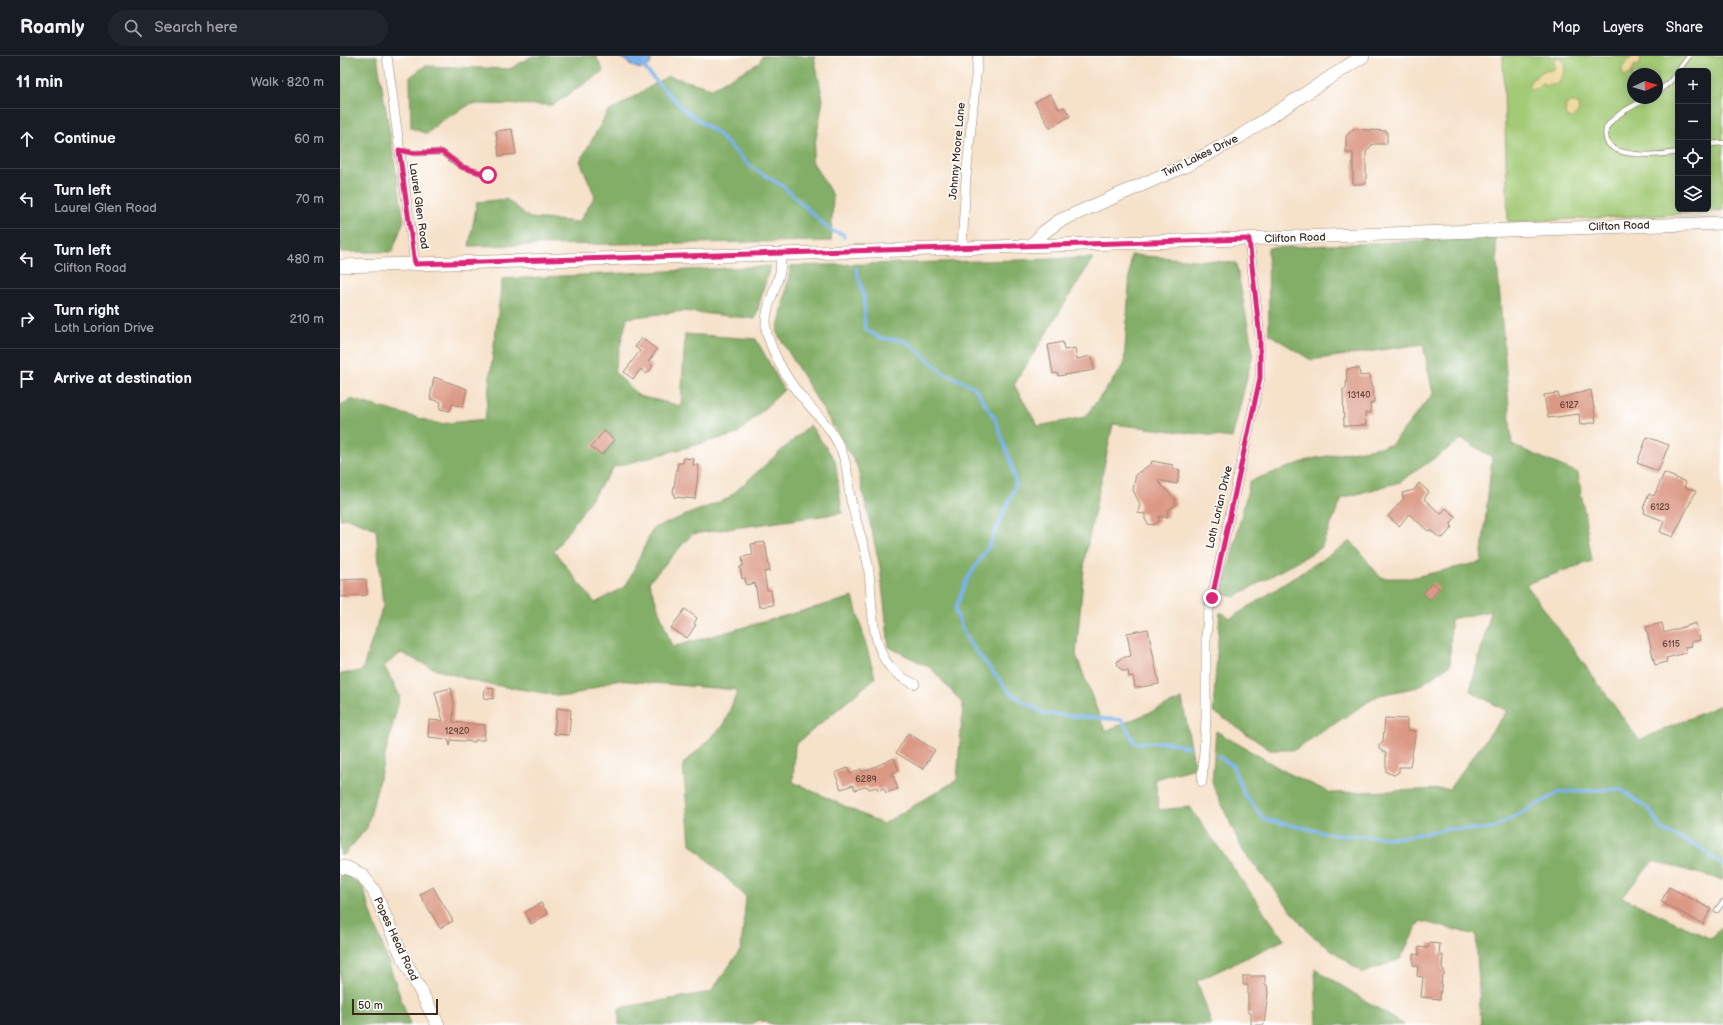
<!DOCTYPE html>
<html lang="en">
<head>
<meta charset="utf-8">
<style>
	:root { --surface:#171b24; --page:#20242c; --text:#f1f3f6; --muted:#9ea1a6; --line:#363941 }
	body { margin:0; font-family:"Balsamiq Sans",sans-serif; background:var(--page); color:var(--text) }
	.controls { position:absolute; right:12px; top:12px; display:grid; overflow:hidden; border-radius:6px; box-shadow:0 2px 10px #0003 }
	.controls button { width:36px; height:36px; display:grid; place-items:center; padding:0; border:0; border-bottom:1px solid var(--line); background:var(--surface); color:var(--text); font:20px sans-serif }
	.compass { position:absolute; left:1287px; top:12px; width:36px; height:36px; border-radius:50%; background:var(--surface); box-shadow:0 2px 10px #0003; rotate:86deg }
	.scale { position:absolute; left:12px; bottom:10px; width:86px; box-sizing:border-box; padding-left:4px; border:2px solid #3b2a1e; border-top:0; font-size:11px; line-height:14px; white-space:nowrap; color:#3b2a1e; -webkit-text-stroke:3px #fff; paint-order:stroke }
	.stop { position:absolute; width:12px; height:12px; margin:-9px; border:3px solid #db2777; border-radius:50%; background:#fff }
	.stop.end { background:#db2777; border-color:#fff; box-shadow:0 1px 4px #0008 }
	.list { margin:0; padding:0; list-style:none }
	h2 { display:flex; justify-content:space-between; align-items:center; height:52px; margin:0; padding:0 16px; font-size:17px }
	h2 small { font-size:13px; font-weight:400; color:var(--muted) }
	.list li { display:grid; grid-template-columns:26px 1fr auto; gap:12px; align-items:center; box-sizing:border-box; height:60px; padding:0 16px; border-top:1px solid var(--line) }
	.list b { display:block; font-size:15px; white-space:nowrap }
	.list p { margin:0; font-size:13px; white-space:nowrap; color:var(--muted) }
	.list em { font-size:13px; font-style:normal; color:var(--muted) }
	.icon { flex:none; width:22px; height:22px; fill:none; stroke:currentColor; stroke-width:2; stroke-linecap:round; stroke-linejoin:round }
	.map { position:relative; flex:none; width:1383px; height:969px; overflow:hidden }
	header { display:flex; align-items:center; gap:24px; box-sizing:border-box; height:56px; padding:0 20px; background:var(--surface); border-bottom:1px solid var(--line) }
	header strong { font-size:19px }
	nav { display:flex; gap:22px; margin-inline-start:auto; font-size:14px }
	.search { width:280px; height:36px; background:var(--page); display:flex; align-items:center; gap:10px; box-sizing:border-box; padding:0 14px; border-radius:22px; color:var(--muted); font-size:15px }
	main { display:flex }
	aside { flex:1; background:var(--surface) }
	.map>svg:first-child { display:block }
	.green { fill:#a3ca76; stroke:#6f7a4a; fill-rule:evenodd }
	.forest { fill:#82ae67; stroke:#5e6c42 }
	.sand { fill:#eeda9e; stroke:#94825e }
	.water { fill:#7cb2ea; stroke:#5c6e84 }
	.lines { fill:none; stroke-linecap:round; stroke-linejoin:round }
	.stream { stroke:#7cb2ea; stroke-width:3.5 }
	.building { fill:#db9884 }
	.lane-casing { stroke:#988674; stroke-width:6 }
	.street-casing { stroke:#988674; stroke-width:10 }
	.secondary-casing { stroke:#988674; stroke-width:14 }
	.lane { stroke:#fff; stroke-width:4.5 }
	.street { stroke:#fff; stroke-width:9 }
	.secondary { stroke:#fff; stroke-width:13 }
	.route { stroke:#db2777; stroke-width:5 }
	.labels { text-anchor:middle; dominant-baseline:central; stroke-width:3; stroke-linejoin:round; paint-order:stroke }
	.number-label { font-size:9px; fill:#634638 }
	.street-label { font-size:11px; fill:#3b2a1e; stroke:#fff }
</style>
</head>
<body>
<header>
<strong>Roamly</strong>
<div class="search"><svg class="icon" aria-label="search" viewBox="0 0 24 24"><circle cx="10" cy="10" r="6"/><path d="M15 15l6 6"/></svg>Search here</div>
<nav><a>Map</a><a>Layers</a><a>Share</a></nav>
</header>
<main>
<aside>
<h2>11 min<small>Walk · 820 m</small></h2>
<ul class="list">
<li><svg class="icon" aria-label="ahead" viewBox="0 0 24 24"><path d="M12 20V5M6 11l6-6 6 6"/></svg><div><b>Continue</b></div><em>60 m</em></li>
<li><svg class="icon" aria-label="left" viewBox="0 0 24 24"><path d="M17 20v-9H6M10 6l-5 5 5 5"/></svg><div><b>Turn left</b><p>Laurel Glen Road</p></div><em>70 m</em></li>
<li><svg class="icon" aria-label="left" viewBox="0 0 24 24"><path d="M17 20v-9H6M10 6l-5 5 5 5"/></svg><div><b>Turn left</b><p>Clifton Road</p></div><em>480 m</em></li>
<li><svg class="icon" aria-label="right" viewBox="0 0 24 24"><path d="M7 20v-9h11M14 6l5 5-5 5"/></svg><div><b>Turn right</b><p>Loth Lorian Drive</p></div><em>210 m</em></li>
<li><svg class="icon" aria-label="arrive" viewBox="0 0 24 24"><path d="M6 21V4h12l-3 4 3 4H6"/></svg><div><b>Arrive at destination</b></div></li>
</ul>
</aside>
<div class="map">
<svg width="1383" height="969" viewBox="0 0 1383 969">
	<rect width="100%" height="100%" fill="#fff"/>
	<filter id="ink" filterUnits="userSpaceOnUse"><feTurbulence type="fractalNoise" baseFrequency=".025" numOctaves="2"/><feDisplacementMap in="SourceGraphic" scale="8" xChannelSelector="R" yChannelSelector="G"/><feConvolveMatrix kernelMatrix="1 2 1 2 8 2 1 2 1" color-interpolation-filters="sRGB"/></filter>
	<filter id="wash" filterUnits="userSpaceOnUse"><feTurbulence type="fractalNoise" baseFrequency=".012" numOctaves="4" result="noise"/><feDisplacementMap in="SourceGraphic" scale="16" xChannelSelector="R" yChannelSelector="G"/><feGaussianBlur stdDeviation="0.9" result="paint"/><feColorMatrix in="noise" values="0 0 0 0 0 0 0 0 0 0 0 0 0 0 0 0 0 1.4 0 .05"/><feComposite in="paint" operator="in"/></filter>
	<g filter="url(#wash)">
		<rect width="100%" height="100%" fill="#f6e1c9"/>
		<path class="green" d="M1163 0H1383V154L1323 159 1168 166ZM1338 15H1368V153H1338ZM1293 18H1317V42H1293Z"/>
		<path class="forest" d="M0 0H37L64 164 52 196H0Z
			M192 0H256L263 15 213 49 131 48 101 65 87 78 71 72 70 21 85 10 170 13Z
			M422 0H474L483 44 472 105 493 140 491 185 129 190 137 146 166 143 190 162 239 166 255 140 240 105 267 57 328 20 372 32 419 7Z
			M1155 181 1172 389 1238 417 1252 505 1186 528 1299 684 1383 648V824L1313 805 1282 841 1371 883 1383 870V969H1141L1136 879 1080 865 1060 903 1023 917 970 878 903 795 872 727 876 675 946 716 991 737 1109 733 1167 655 1130 635 1151 555 1111 563 1110 609 1078 631 1039 639 954 694H930L873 655 880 556 891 562 1011 485 1041 522H1070L1141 506 1152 401 1122 383 1060 426 1002 442 981 492 894 541 882 538 910 425 971 403 1051 389 1093 338 1083 288 971 304 929 278 928 192Z
			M791 199 896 207 913 297 892 382 773 368 745 501 736 599 765 675 842 643 855 712 815 723 819 754 850 751 944 884 857 925 872 969H436L418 964 411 969H279V952L371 936 401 893 406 841 350 787 343 708 383 670 398 634 275 624 229 641 141 627 97 614 61 597 44 610 60 640 27 772 4 799H0V618L22 615 43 550 36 473 8 462 0 463V350L10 343 100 368 145 363 162 223 430 210 415 263 343 255 287 262 274 315 299 340 341 350 345 278 416 283 444 334 397 378 274 411 214 495 255 547 286 530 313 472 387 443 470 369 495 404 502 457 352 478 309 526 332 591 513 541 535 622 455 689 453 726 543 768 617 724 623 648 591 612 549 591 540 511 517 410 437 277 451 210 753 202 674 329 698 370 745 361 784 309Z
			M0 819H7L22 830 70 969H0Z
			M975 913 1064 969H977Z"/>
		<path class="sand" d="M1292 0H1301L1300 9 1294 10 1291 18 1283 20 1282 12Z
			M1219 1 1223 4 1225 14 1219 27 1214 29 1211 27 1206 30 1201 27 1195 33H1191L1189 30 1190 25 1203 15 1213 14 1216 10 1214 7V3Z
			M1232 45 1238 48 1239 55 1232 62 1227 61 1225 58 1226 49Z"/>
		<path class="water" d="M279 0H312L310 9 301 13 294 11Z"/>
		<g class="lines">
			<path class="stream" d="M298 0 301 8 316 25 344 54 377 77 411 111 443 130 491 175 503 178 504 181
				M516 212 524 241 525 273 540 282 566 285 604 317 634 331 655 363 670 404 676 429 650 488 626 525 615 554 627 584 671 638 705 658 782 664 795 687 825 686 848 691
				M878 700 892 709 904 738 924 763 995 779 1057 782 1108 773H1152L1220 736 1280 733 1309 753 1322 774 1361 792 1383 810"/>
		</g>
		<g id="blocks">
			<path class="building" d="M710 38 719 53 724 51 730 60 710 72 695 46Z
				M172 73 176 98 159 100 156 75Z
				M1013 73 1047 75V88H1033L1026 96V128H1013V97H1006V80Z
				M302 282 317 294 308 306 313 310 307 318 301 313 293 323 284 316 300 295 295 291Z
				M723 286 724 294 735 292 737 303 752 300 754 314 718 320 717 317 713 318 708 289Z
				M1019 312 1020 320 1030 319 1031 330H1033L1034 346 1030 347 1031 357H1025L1026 369 1004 370 1003 333H1006L1007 313Z
				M94 321 127 333 123 351 112 348 110 355 100 353 101 346 90 343Z
				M1251 334 1256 366 1240 369 1239 358 1208 362 1204 339 1218 337 1219 342Z
				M264 375 275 384 262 399 251 391Z
				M1307 381 1329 389 1318 415 1297 407Z
				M344 402 354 403 353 409H359L355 443 334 441V436H333L338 407H343Z
				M812 405 833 409 832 412 840 414 837 428 817 424 835 443 836 449 828 454 827 462 819 460V465L814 469 808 468 805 463V458L798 457 800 448 793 434 796 418 811 408Z
				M1324 417 1346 426 1344 431 1356 435 1333 481 1320 476 1324 465 1304 457 1305 453 1303 452 1309 438 1314 440Z
				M1079 427 1089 436 1084 443 1101 458 1106 452 1116 461 1111 467 1112 471 1103 482 1102 481 1100 482 1090 474 1088 475 1069 458 1059 470 1048 460 1064 442 1062 437 1074 434Z
				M425 486 430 515 424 516 427 534H431L433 549 419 551 415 527 406 529 405 522 402 523 400 511 403 510 402 501 413 499 411 488Z
				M26 523 27 539 0 541V524Z
				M1092 526 1099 532 1090 544 1083 538Z
				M345 553 357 562 354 568 356 569 347 582 331 572Z
				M1322 567 1324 577 1356 567 1360 584 1351 586 1352 590 1345 591 1346 597 1326 602 1327 606 1315 609 1306 571Z
				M808 573 819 628 795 632 793 620 789 621 788 615H783L779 612 777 606 781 602 791 600 787 577Z
				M111 632 114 647 113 666 145 669 144 684H135V686L111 684 110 690 108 683 88 681 89 664 103 665 95 636Z
				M145 632 154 633 153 643 144 642Z
				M217 652 231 654 229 679 214 678Z
				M1045 662 1067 663V674L1076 675 1070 711H1059V716L1054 719 1046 716V697L1039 693V689L1043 685Z
				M568 677 595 694 583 713 556 697Z
				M554 702 559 715 552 717 558 733 546 737 544 732 538 734 537 731 529 733 527 730 515 734 513 729 501 733 495 717 508 712 510 718 521 713 523 716Z
				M93 831 113 865 100 872 80 839Z
				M1329 831 1371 853 1363 868 1321 846Z
				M201 847 208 858 191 868 185 856Z
				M1089 887 1100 888 1099 899H1103L1102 912 1104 914V919L1102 920 1100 943 1081 941 1083 921 1077 920 1078 910 1073 909V898L1079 899V891L1088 892Z
				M903 920H925V929H927L928 937 924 969H911V957H908V929H903Z"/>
		</g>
	</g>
	<g filter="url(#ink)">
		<use href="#blocks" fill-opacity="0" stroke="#988674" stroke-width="1"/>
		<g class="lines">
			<defs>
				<path id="lane" d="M1338 15 1349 0
					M1317 36 1329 27 1338 16
					M1308 42C1295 49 1279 56 1269 68 1266 71 1265 75 1266 80 1266 104 1323 99 1338 96
					M1368 88 1383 87
					M59 94 74 97 102 96 122 111 148 119
					M1377 854 1383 846"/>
				<path id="street" d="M47 0 75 208
					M622 192 626 122 638 0
					M441 198C440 204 441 211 440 216 435 237 422 256 427 278 433 297 444 318 456 334 474 357 498 376 505 406 508 417 508 428 510 439 514 463 524 485 528 509 533 540 529 576 545 604 552 616 563 623 575 628
					M862 726 866 663V581L868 559 920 322V282L909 183"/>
				<path id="secondary" d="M691 190 704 176 719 165 849 108 899 81 1023 0
					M0 210 441 198 1383 167
					M0 811 8 812 22 819 34 835 60 895 98 969"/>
			</defs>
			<use href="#lane" class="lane-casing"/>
			<use href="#street" class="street-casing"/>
			<use href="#secondary" class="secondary-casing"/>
			<use href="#lane" class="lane"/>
			<use href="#street" class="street"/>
			<use href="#secondary" class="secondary"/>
		</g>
	</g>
	<g class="lines" filter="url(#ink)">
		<path class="route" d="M148 119 122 111 102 96 74 97 59 94 75 208 909 183 920 282V322L872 542"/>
	</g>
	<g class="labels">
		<g class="number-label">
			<text x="1019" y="339">13140</text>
			<text x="1229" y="349">6127</text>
			<text x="1320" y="451">6123</text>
			<text x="1331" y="588">6115</text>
			<text x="117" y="675">12920</text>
			<text x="526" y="723">6289</text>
		</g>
		<g class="street-label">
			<text transform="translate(617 95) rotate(-85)">Johnny Moore Lane</text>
			<text transform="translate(860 100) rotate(-26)">Twin Lakes Drive</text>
			<text transform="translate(79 150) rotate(82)">Laurel Glen Road</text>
			<text transform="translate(1279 170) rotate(-2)">Clifton Road</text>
			<text transform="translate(955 182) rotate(-2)">Clifton Road</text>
			<text transform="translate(879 451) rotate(-77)">Loth Lorian Drive</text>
			<text transform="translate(56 883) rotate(65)">Popes Head Road</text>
		</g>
	</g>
</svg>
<div class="controls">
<button>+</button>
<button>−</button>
<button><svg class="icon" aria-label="locate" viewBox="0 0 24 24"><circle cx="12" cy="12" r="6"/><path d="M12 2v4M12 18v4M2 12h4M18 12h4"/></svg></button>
<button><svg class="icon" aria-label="layers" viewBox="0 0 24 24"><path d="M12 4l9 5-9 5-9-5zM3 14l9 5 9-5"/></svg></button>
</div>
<svg class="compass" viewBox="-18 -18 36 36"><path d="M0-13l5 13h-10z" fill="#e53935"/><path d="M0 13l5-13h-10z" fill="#9ea1a6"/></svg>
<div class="scale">50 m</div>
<div class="stop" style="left:148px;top:119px"></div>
<div class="stop end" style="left:872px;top:542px"></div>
</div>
</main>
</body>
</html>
